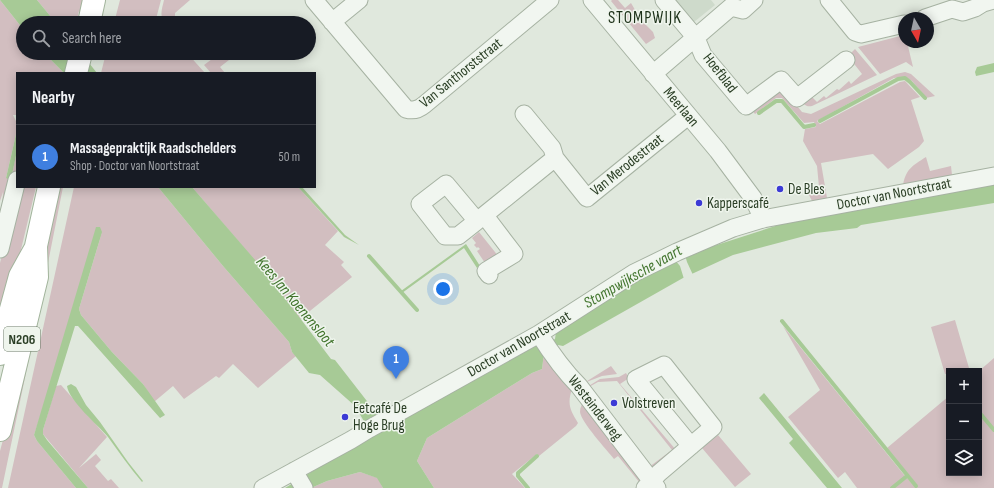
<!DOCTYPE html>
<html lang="en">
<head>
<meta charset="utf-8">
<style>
	:root { --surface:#171b24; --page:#20242c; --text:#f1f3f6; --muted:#9ea1a6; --line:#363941; --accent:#0b8043 }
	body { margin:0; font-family:"Sofia Sans Condensed",sans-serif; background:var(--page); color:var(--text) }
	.controls { position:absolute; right:12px; bottom:12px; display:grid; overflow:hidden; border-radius:0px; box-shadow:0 2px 10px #0003 }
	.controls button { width:36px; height:36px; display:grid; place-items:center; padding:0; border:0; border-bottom:1px solid var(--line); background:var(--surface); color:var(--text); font:20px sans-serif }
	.compass { position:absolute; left:898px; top:12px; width:36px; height:36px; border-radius:50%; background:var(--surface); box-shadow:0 2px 10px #0003; rotate:171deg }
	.you { position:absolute; left:443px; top:289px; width:14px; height:14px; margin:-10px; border:3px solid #fff; border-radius:50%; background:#1a73e8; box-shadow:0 0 0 6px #1a73e833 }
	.badge { display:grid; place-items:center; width:26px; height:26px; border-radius:50%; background:var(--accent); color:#fff; font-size:13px; font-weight:700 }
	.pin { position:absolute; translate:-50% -33px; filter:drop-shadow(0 1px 2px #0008) }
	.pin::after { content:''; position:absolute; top:21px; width:14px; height:12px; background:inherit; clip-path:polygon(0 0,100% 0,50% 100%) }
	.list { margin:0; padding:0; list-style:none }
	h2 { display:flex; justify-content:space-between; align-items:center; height:52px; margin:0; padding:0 16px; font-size:17px }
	h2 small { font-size:13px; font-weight:400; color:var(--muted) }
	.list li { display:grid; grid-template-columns:26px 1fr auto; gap:12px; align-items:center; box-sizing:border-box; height:64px; padding:0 16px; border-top:1px solid var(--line) }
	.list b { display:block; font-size:15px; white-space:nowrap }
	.list p { margin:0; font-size:13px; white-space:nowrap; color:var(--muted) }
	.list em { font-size:13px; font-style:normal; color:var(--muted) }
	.icon { flex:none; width:22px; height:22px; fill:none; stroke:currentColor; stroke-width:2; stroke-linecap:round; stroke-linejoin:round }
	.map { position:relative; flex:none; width:994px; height:488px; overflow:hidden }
	.search { position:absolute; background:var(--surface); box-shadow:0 2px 10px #0003; left:16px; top:16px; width:300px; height:44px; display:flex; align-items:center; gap:10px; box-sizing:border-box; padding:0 14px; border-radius:22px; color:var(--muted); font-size:15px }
	.panel { position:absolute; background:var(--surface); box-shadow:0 2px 10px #0003; left:16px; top:72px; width:300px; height:116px; border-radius:0px }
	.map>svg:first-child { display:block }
	.built { fill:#cedacb }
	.green { fill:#d2bec0 }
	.water { fill:#a7ca96 }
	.pier { fill:#e0e8dd }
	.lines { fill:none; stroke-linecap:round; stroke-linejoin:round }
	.stream { stroke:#a7ca96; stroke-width:4 }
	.minor-casing { stroke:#a6b2a2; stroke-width:19 }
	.major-casing { stroke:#a2b49c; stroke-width:24 }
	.minor { stroke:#f1f6f0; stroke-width:17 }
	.major { stroke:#fff; stroke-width:22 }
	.poi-dot { fill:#3c3ad5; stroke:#eff5ed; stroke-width:1.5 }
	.labels { text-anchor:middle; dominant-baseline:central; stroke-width:3; stroke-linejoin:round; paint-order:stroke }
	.shield { fill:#eff5ed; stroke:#667662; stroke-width:1 }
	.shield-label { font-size:14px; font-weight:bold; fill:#2b3f26 }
	.street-label { font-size:15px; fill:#2b3f26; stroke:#eff5ed }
	.poi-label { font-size:15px; fill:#2b3f26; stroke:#eff5ed; text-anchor:start }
	.water-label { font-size:16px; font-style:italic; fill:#42752e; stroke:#eff5ed }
	.quarter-label { font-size:17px; letter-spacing:1px; fill:#1c3018; stroke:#eff5ed }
</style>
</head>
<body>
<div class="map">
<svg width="994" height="488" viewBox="0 0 994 488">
	<rect width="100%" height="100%" fill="#e0e8dd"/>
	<path class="built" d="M660 0H711L715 5 684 30Z"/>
	<path class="green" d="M0 0 23 29V53H44L64 73H17V115H13L17 123V130L6 178H11L17 151V167L0 233 3 192 0 201Z
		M37 0H87L83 16 79 11 76 23H56Z
		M120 0H161L156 19 159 23H114Z
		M164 0H190L175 13V23H165C159 16 162 9 164 0Z
		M612 0H618L625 8 631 3 641 20 653 32 655 38 646 44 611 1Z
		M904 35V42H907L913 67 906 62 880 74 858 47Z
		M855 49 877 75 812 106C806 107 804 105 801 100L809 94 817 102 824 96 826 98 837 89 839 90 849 81 851 84 862 74 848 56Z
		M106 53H187L205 73H101Z
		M220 53H223L229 60 220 67 225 73H211L204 65Z
		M905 72 911 74 935 96 926 98 925 96 912 81 905 77 894 78 817 121 820 124 900 82 905 81 920 97 911 100 924 141 919 147 888 169 873 154 821 163 827 198 812 201 808 193 819 187 817 166 803 141 805 129 816 127 814 122 804 123 782 98H776L755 114 750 108 772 91 784 90 802 112 811 114 896 74Z
		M926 157 930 171 951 166 952 175 903 185C906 169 912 166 926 157Z
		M18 187H36L0 337V263Z
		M58 187H63L32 344 2 488H0V451L29 343Z
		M74 187H158L223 266 289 342 292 352 296 356 258 388 233 364 219 378 216 376 184 399 173 386 154 402 143 384 112 352 81 315 79 309 102 232 34 435 37 441 76 488H8Z
		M192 187H298L338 231 325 245 344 262 341 265 352 277 300 319 262 269Z
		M479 232 499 257 487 266 477 251 480 249 478 247 477 248 474 245 476 243 472 238Z
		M955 320 969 368 956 371H949V373L945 374 931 327Z
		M783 326 905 476 890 488H857L845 472 838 478 788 417 820 390Z
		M544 353 572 389C567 404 570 410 578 423L576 426 539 456 537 454 512 474 525 488H434L417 461 427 438 532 373 542 369Z
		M994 358V488H894L907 478 915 487 918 486 887 448 949 396V473H979V371Z
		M611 366 617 374 602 376 584 383Z
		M626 373 629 378 620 384 676 450 654 468 649 467 672 450 617 381 598 382 587 388V387L600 379 619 377Z
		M61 385 107 437 79 468 96 454 101 460 95 466 108 481 111 479 119 488H88L43 434V430L56 386Z
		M585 400 646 479 640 483 618 456 614 459C607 450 581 422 580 412 580 407 582 404 585 400Z
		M718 435 751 474 735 487 702 448Z
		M360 472 378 478 383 488H311L327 481Z"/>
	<path class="water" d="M0 0H37L56 23H23V29Z
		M44 53H81L97 73H64Z
		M994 63V72L976 76 975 72 977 67Z
		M17 130V151L11 179H8L6 178Z
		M994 182V203L861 225 857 228 816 233 733 255 683 278 563 346 558 345 544 353 542 369 532 373 427 438 417 461 434 488H383L377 478 360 472 327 481 311 488H285L372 435 355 406 320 375 309 373 292 352 289 342 223 266 158 187H192L262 268 331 359 335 360 377 414V417L421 408 495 369 534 346 541 347 555 339 556 332 644 277 698 251 797 219Z
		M298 187H302L345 235 359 245 344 237Z
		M96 227H100L102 232 79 309 81 315 112 352 143 384 165 415 160 418 78 326H75L43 430V434L47 440 88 488H76L37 441 34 435Z
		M466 244 480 266 477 268 464 248 402 293 401 291Z
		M71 384 76 387 86 405 100 422 128 462 143 481 142 482C130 468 119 452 108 437 98 425 69 401 67 386Z
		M764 393 842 488H827L789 443 793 439 759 398Z"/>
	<path class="pier" d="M685 255 687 262 693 275 684 279 680 266 675 260Z"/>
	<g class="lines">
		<path class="stream" d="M759 113 776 101H782L804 127 814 125
			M820 121 898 79 905 78 910 82 925 98
			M369 256 417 310
			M782 321 916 486
			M979 412 994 430
			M528 488 518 476V473L537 456
			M892 488 907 476"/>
		<defs>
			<path id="minor" d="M314 0 406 109C413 111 418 110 424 105L550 0
				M592 0 718 151 753 198 763 219
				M664 0 696 38 703 55 746 106 781 80 797 98 846 60
				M829 0 855 32 861 34 904 24
				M925 18 952 9 963 12 975 8 983 3 994 0
				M332 22 359 0
				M653 74 731 7 743 10 754 0
				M524 114 552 148 555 158
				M485 216 514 254 486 271 489 275
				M477 221 458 236H445L420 204 446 184 477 221 555 158 587 198 688 116
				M0 249 17 180
				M539 334C551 353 564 371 579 386L657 488
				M294 471 304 488
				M263 488 351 440 369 429 539 334 634 273 677 252 733 228 763 219 994 176
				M645 488 659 473 713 427 664 365 636 379 691 446"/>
			<path id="major" d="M89 23 94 0
				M76 73 81 53
				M0 354 8 320 20 276 35 249
				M0 430 37 277 36 246 49 187"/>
		</defs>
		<use href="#minor" class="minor-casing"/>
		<use href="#major" class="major-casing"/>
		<use href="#minor" class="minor"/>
		<use href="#major" class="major"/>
	</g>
	<g class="poi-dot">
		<circle cx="780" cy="189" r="4"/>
		<circle cx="699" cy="203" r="4"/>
		<circle cx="614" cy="403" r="4"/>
		<circle cx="345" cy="417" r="4"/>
	</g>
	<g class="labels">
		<rect class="shield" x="4" y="327" width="36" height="24" rx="3"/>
		<g class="shield-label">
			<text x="22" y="339">N206</text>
		</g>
		<g class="street-label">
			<text transform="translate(461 73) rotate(-39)">Van Santhorststraat</text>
			<text transform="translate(720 73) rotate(52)">Hoefblad</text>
			<text transform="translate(681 107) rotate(50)">Meerlaan</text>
			<text transform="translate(627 165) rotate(-39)">Van Merodestraat</text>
			<text transform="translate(894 194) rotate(-11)">Doctor van Noortstraat</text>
			<text transform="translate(519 344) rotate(-30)">Doctor van Noortstraat</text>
			<text transform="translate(595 408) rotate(52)">Westeinderweg</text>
		</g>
		<g class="poi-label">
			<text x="788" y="189">De Bles</text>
			<text x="707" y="203">Kapperscafé</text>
			<text x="622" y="403">Volstreven</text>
			<text x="353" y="408">Eetcafé De<tspan x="353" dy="17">Hoge Brug</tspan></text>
		</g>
		<g class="water-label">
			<text transform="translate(633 277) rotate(-30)">Stompwijksche vaart</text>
			<text transform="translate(295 302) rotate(50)">Kees Jan Koenensloot</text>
		</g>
		<g class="quarter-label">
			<text x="645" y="18">STOMPWIJK</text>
		</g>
	</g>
</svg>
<div class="controls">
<button>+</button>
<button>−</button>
<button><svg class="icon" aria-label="layers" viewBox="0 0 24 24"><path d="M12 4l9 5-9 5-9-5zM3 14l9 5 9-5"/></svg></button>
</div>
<svg class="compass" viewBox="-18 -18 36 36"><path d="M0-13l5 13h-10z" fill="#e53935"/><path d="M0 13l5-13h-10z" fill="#9ea1a6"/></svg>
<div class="you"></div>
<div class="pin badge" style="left:396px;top:379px;background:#3f7fe0">1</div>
<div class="search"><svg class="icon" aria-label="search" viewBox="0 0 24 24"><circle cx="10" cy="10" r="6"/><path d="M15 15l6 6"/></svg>Search here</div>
<section class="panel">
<h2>Nearby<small></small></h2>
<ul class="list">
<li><span class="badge" style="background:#3f7fe0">1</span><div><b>Massagepraktijk Raadschelders</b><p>Shop · Doctor van Noortstraat</p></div><em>50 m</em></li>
</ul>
</section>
</div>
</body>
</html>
